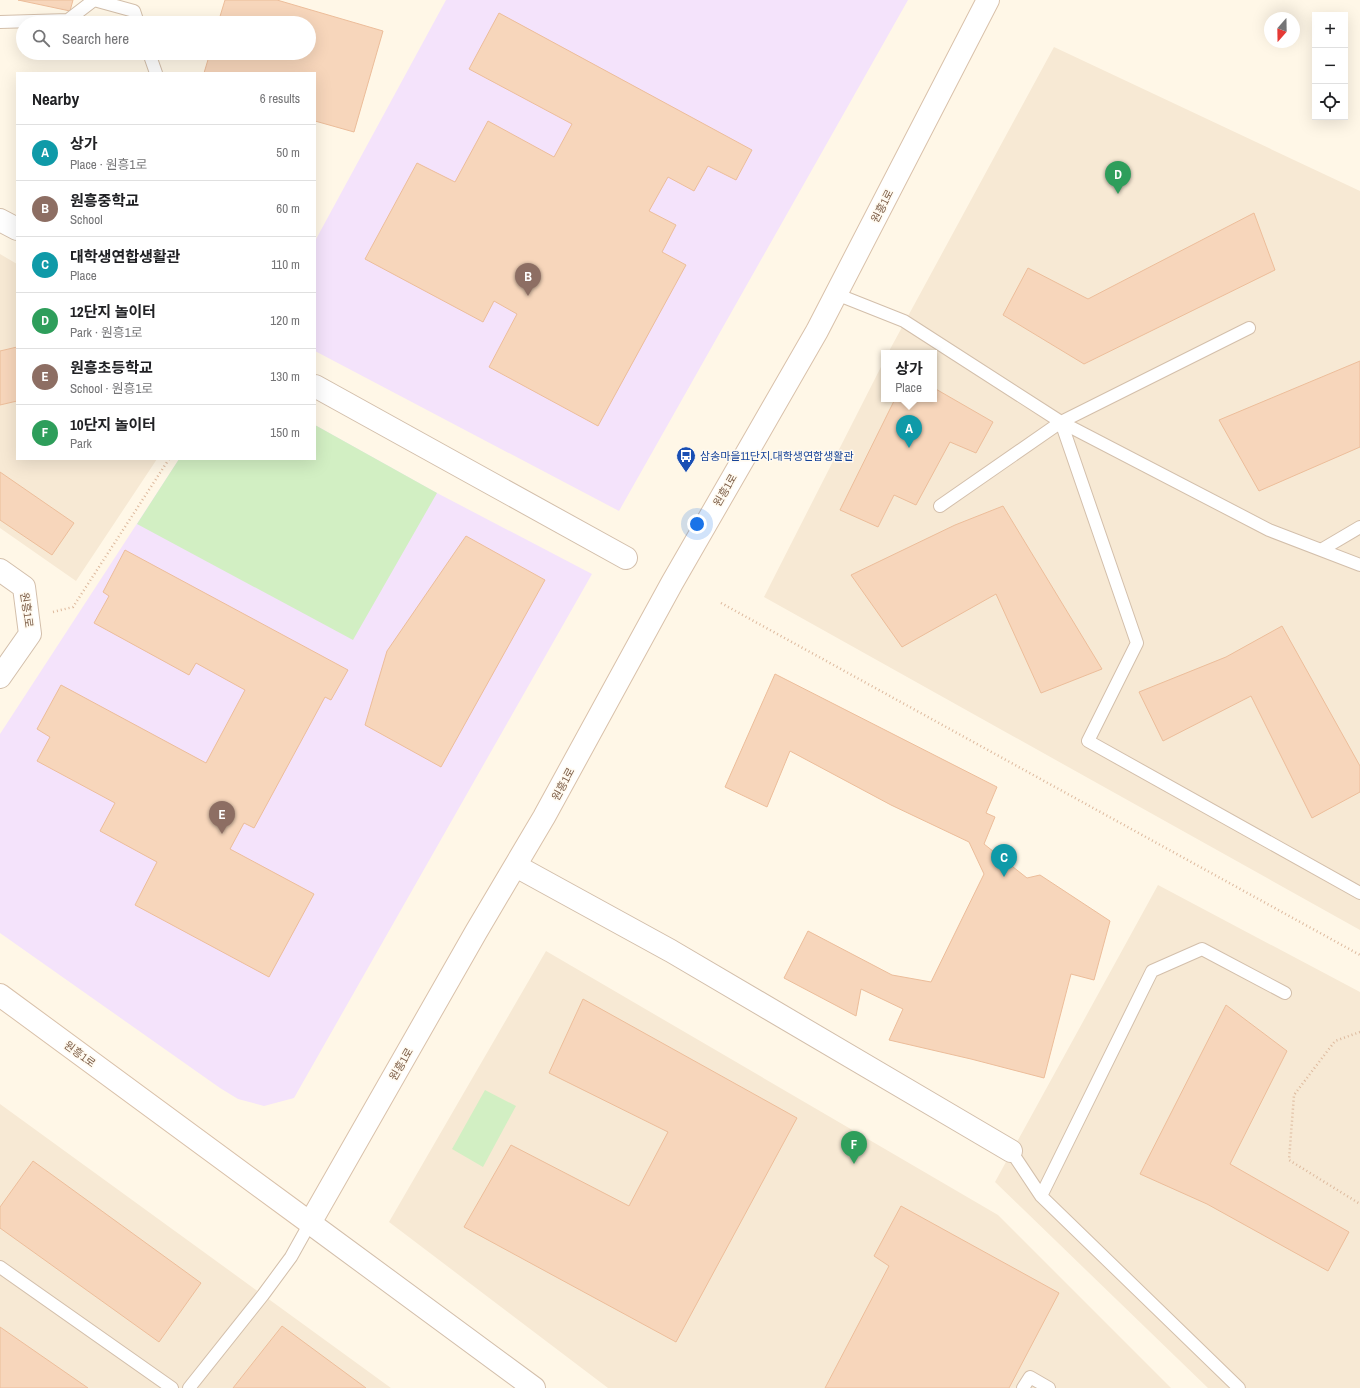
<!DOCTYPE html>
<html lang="en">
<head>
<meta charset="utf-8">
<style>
	:root { --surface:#fff; --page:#f2f2f2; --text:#202124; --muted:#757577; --line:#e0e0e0; --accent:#2563eb }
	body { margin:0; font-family:"Archivo Narrow","Noto Sans KR",sans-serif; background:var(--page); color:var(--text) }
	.controls { position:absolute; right:12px; top:12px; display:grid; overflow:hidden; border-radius:0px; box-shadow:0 4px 16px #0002 }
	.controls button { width:36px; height:36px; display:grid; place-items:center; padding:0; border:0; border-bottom:1px solid var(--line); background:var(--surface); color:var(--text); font:20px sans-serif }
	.compass { position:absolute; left:1264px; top:12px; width:36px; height:36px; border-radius:50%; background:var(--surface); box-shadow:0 4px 16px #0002; rotate:200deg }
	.you { position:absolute; left:697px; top:524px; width:14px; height:14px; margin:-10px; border:3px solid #fff; border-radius:50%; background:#1a73e8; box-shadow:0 0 0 6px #1a73e833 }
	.badge { display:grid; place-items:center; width:26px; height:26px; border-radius:50%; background:var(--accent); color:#fff; font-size:13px; font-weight:700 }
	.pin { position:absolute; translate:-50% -33px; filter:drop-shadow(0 1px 2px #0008) }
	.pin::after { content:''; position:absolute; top:21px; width:14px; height:12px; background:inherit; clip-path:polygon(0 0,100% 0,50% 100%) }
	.popup { position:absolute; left:881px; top:350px; width:56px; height:52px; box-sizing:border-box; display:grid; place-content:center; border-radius:0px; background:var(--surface); filter:drop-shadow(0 1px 3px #0005); font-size:13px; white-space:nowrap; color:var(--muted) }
	.popup b { font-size:15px; color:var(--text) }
	.popup::after { content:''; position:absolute; left:50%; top:100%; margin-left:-8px; border:8px solid transparent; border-top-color:var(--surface) }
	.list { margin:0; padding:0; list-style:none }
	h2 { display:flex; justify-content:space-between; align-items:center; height:52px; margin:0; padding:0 16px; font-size:17px }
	h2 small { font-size:13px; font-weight:400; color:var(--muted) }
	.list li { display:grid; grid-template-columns:26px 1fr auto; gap:12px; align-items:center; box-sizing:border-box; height:56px; padding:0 16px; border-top:1px solid var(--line) }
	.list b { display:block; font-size:15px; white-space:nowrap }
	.list p { margin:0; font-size:13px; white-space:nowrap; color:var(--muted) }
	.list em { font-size:13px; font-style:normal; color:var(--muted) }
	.icon { flex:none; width:22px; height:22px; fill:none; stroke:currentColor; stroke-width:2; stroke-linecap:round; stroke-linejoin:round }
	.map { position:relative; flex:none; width:1360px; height:1388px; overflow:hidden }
	.search { position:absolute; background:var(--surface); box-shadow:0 4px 16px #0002; left:16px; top:16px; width:300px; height:44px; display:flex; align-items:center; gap:10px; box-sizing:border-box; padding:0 14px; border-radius:22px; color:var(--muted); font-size:15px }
	.panel { position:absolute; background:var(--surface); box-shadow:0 4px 16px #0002; left:16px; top:72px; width:300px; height:388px; border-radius:0px }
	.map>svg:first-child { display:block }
	.residential { fill:#f7e9d4 }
	.education { fill:#f4e3fb }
	.green { fill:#d2efc3 }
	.building { fill:#f7d6bb; stroke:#ecbd9a }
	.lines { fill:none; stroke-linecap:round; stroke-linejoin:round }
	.lane-casing { stroke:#d3bfab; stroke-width:14 }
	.street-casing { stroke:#d3bfab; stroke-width:24 }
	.secondary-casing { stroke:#d9c1aa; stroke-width:24 }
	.path { stroke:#ddb99d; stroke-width:2.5; stroke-dasharray:1 3; stroke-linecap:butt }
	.lane { stroke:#fff; stroke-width:12 }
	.street { stroke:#fff; stroke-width:22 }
	.secondary { stroke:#fff; stroke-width:22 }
	.labels { text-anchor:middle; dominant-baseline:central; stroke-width:3; stroke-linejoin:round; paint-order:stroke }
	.street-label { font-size:11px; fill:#7c5d47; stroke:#fffaf0 }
	.transit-label { font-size:11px; fill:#164399; stroke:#fffaf0; text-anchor:start }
</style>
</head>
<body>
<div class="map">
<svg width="1360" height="1388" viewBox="0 0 1360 1388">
	<rect width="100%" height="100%" fill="#fff7e7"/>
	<path class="residential" d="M1054 47 1360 191V930L764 597 884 361V399H934V353H888Z
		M0 254 17 264V459H157L76 581 0 528Z
		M1158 885 1360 992V1388H1208L995 1182Z
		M546 951 998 1215 1171 1388H608L389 1222Z
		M0 1104 263 1295 391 1388H0Z"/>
	<path class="education" d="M446 0H908L619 511 315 351V241Z
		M315 425 437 493 592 574 294 1098 264 1106 238 1099 220 1088 0 933V734L179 459H315Z"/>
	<path class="green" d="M315 425 437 493 353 640 137 524 179 459H315Z
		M485 1090 516 1106 483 1167 452 1149Z"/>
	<path class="building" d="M18 0H73L70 11Z
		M225 0H277L383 31 354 132 315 121V73H204L210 53H309V23H218Z
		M499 13 752 150 736 180 708 166 694 191 668 177 649 211 676 225 662 252 686 265 598 426 489 367 517 314 494 301 483 322 365 259 417 163 455 182 488 121 554 157 572 124 469 69Z
		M1254 213 1275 270 1084 364 1003 315 1028 268 1088 299Z
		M17 347V401L0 405V351Z
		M1360 361V447L1259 491 1219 420Z
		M934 388 993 422 976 453 950 442 916 505 894 495 878 527 840 510 895 399H934Z
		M0 472 74 523 52 555 0 520Z
		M1003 506 1102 669 1041 693 996 594 902 647 851 575 955 525Z
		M466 536 545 580 441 767 365 725 387 651Z
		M125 550 348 670 331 700 325 697 254 828 244 823 230 849 314 894 269 977 135 905 157 862 100 831 115 803 37 761 50 737 37 729 61 685 206 763 245 690 196 663 189 675 94 623 109 596 103 592Z
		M1282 626 1360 766V792L1312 818 1251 696 1163 741 1139 692 1226 657Z
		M775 674 997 787 986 813 995 817 984 844 1027 878 1040 875 1110 921 1094 980 1071 974 1044 1078 971 1059 889 1040 903 1009 861 989 856 1016 784 978 808 931 892 975 931 982 984 874 969 842 891 805 790 751 767 807 725 787Z
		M583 999 797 1118 676 1342 464 1227 511 1145 629 1206 668 1132 549 1073Z
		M1226 1005 1287 1051 1230 1164 1349 1232 1328 1271 1207 1204 1140 1174Z
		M33 1161 201 1283 159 1342 0 1228V1207Z
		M901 1206 1059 1293 1009 1388H825L889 1266 874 1256Z
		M282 1326 366 1388H233Z
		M0 1327 88 1388H0Z"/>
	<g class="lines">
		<defs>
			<path id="lane" d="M0 22 68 20 94 0 134 11 138 23
				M149 53 156 73
				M836 294 904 321 1061 422 1269 530 1360 565
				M1061 422 1137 643 1088 741 1360 893
				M940 506 1061 422 1249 328
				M1321 550 1360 527
				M1011 1151 1041 1196 1239 1388
				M1041 1196 1152 971 1202 949 1285 993
				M0 1267 172 1388
				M189 1388 263 1295 291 1257 310 1223
				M1023 1388 1030 1377 1049 1388"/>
			<path id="street" d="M0 220 17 229
				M315 386 626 558
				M0 570 24 587 30 634 0 677
				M516 866 671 951 1011 1151
				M310 1223 534 1388"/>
			<path id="secondary" d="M0 995 310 1223 476 932 544 817 672 583 817 331 988 0"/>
		</defs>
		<use href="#lane" class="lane-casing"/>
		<use href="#street" class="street-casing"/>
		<use href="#secondary" class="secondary-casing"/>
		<path class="path" d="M721 603 1360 955
			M53 612 73 607 169 459
			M1360 1032 1335 1041 1294 1095 1289 1160 1360 1204"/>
		<use href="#lane" class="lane"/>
		<use href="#street" class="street"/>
		<use href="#secondary" class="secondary"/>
	</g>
	<defs>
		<symbol id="bus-pin" viewBox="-11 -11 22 30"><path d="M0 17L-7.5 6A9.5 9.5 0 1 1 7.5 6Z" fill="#1a4fb4" stroke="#fffaf0"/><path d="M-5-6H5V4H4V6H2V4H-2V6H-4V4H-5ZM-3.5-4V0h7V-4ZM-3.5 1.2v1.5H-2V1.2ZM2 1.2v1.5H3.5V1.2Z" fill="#fff"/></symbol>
	</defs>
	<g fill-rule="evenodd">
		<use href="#bus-pin" x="675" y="445" width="22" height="30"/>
	</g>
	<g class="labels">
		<g class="street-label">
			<text transform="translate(882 206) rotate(-63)">원흥1로</text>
			<text transform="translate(725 490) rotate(-60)">원흥1로</text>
			<text transform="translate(27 610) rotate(82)">원흥1로</text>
			<text transform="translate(563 784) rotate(-62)">원흥1로</text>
			<text transform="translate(80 1054) rotate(36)">원흥1로</text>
			<text transform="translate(401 1064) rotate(-60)">원흥1로</text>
		</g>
		<g class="transit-label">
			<text x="700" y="456">삼송마을11단지.대학생연합생활관</text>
		</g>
	</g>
</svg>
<div class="controls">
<button>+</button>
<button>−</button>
<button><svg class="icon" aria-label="locate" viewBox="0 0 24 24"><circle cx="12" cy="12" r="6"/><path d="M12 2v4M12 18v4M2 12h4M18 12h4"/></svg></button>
</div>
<svg class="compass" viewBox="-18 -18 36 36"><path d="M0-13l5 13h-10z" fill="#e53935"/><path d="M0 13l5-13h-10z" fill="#757577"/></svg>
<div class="you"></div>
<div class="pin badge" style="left:909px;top:448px;background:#0f9aa8">A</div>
<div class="popup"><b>상가</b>Place</div>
<div class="pin badge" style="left:528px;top:296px;background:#8d6e63">B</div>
<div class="pin badge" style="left:1004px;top:877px;background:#0f9aa8">C</div>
<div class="pin badge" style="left:1118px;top:194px;background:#2e9e5b">D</div>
<div class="pin badge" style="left:222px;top:834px;background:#8d6e63">E</div>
<div class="pin badge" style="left:854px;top:1164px;background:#2e9e5b">F</div>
<div class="search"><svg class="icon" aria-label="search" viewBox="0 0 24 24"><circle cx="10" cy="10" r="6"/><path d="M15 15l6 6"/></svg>Search here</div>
<section class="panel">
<h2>Nearby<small>6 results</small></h2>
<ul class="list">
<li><span class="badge" style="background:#0f9aa8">A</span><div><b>상가</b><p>Place · 원흥1로</p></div><em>50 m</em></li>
<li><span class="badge" style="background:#8d6e63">B</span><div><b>원흥중학교</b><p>School</p></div><em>60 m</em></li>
<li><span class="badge" style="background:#0f9aa8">C</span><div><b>대학생연합생활관</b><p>Place</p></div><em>110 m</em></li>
<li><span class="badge" style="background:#2e9e5b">D</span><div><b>12단지 놀이터</b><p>Park · 원흥1로</p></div><em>120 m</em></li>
<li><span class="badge" style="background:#8d6e63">E</span><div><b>원흥초등학교</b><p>School · 원흥1로</p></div><em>130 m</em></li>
<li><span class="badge" style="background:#2e9e5b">F</span><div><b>10단지 놀이터</b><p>Park</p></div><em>150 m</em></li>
</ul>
</section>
</div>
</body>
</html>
